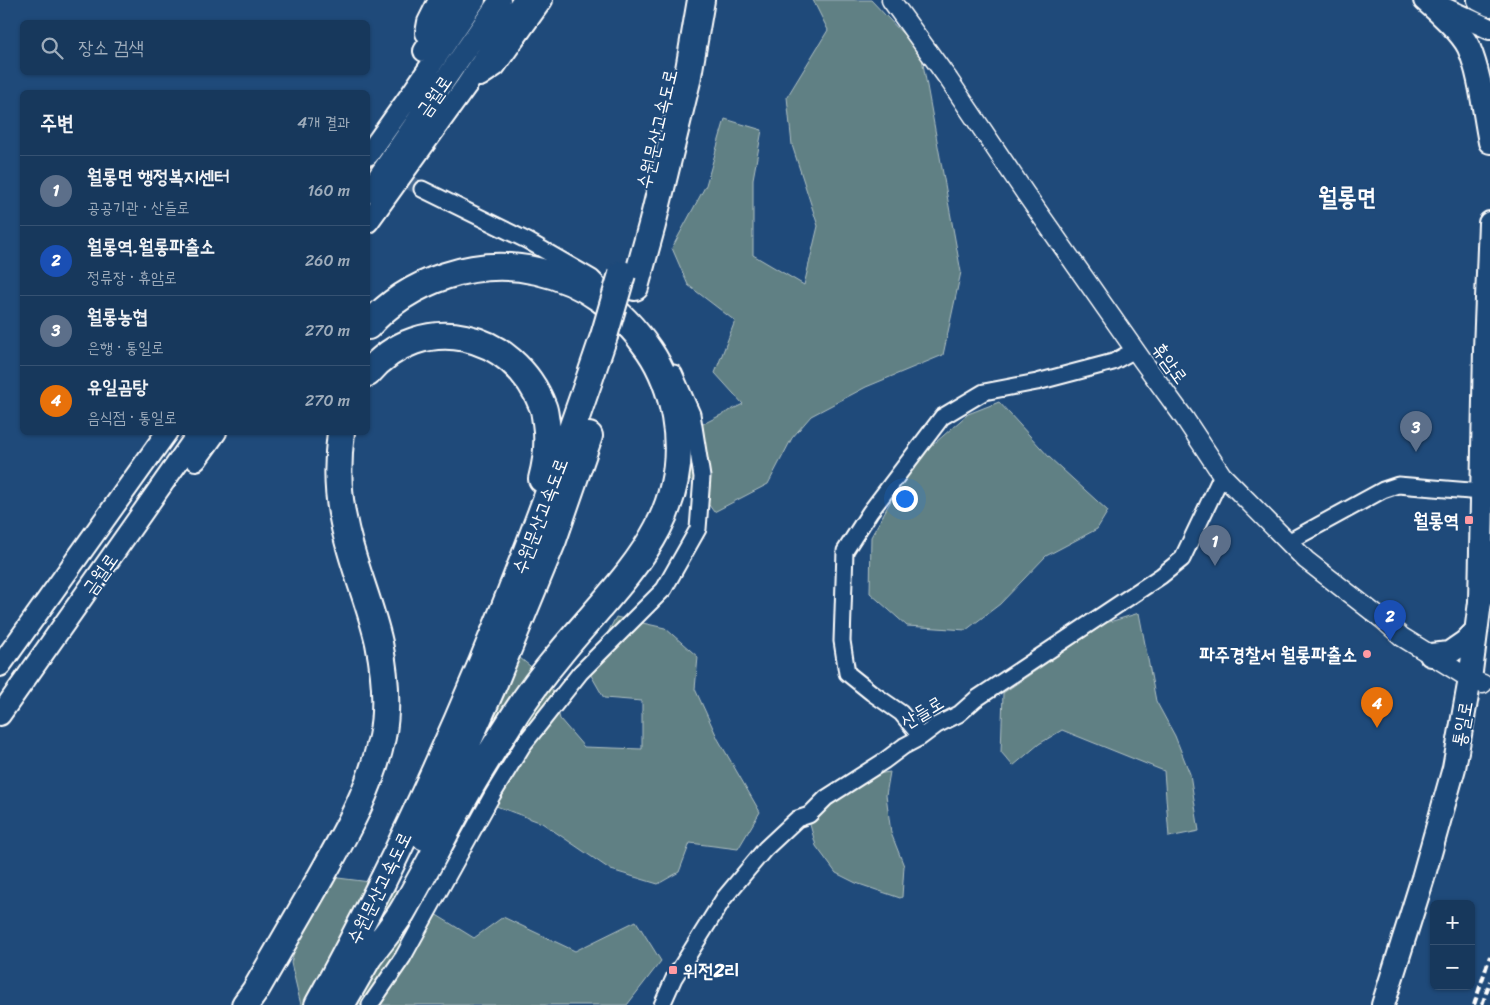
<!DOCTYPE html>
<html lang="ko">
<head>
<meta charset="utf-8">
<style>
	:root { --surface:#17385c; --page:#244365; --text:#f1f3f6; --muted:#9eacbb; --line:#365272; --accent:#e797bd }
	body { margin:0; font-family:Sriracha,"Poor Story",sans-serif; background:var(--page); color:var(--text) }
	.controls { position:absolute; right:15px; bottom:15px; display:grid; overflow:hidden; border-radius:8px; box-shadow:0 1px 4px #0004 }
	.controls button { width:45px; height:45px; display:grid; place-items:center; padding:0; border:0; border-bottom:1px solid var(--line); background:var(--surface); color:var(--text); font:25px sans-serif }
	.you { position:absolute; left:904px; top:498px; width:18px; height:18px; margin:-12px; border:4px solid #fff; border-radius:50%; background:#1a73e8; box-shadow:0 0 0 8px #1a73e833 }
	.badge { display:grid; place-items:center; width:32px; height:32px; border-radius:50%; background:var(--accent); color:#fff; font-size:16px; font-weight:700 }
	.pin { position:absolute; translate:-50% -41px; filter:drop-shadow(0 1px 2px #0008) }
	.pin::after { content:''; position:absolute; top:26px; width:18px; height:15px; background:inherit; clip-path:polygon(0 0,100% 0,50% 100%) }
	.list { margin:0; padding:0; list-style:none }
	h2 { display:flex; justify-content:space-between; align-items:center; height:65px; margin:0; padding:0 20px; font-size:21px }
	h2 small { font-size:16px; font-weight:400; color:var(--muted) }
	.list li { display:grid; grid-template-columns:32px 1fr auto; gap:15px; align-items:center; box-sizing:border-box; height:70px; padding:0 20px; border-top:1px solid var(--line) }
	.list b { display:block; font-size:19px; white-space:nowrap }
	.list p { margin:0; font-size:16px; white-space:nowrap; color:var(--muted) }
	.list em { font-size:16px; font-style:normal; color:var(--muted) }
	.icon { flex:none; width:28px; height:28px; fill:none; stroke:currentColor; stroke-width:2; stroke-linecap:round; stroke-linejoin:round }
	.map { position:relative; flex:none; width:1490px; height:1005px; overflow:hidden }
	.search { position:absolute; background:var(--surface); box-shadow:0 1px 4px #0004; left:20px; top:20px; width:350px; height:55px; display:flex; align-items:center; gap:12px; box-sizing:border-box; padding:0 18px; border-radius:8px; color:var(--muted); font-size:19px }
	.panel { position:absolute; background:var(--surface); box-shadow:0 1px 4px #0004; left:20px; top:90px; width:350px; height:345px; border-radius:8px }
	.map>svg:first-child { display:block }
	.green { fill:#608084; stroke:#b0c0c2 }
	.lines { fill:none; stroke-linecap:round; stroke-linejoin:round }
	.minor-tunnel { stroke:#41658e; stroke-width:15; stroke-dasharray:15 8; stroke-linecap:butt }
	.minor-casing { stroke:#fff; stroke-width:19 }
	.tertiary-casing { stroke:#fff; stroke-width:21 }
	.secondary-casing { stroke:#fff; stroke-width:24 }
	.primary-casing { stroke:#fff; stroke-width:26 }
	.motorway-casing { stroke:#fff; stroke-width:30 }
	.minor { stroke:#1f4a7a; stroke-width:15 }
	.tertiary { stroke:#1f4a7a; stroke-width:18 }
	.secondary { stroke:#1f4a7a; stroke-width:20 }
	.primary { stroke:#1f4a7a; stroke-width:22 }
	.motorway { stroke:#1f4a7a; stroke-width:26 }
	.rail { stroke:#fff; stroke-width:4; stroke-dasharray:8 4; stroke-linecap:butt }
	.motorway-bridge-casing { stroke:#fff; stroke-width:30; stroke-linecap:butt }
	.motorway-bridge { stroke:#1f4a7a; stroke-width:26 }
	.poi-dot { fill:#ff9aa2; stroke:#1f4a7a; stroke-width:2 }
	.labels { text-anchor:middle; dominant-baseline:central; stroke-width:4; stroke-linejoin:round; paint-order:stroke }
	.street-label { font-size:19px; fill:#fff; stroke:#1f4a7a }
	.poi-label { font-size:19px; font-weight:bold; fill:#fff; stroke:#1f4a7a; text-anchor:end }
	.district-label { font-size:24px; font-weight:bold; fill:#fff; stroke:#1f4a7a }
</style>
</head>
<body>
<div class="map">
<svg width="1490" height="1005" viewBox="0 0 1490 1005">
	<rect width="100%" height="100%" fill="#1f4a7a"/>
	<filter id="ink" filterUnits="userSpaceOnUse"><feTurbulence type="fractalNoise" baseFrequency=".02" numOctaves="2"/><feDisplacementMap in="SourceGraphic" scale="10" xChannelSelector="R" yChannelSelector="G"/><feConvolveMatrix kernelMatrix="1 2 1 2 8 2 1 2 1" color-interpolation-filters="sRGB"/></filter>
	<g filter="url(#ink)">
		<path class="green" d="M813 0H871L921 53 961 272 943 355 866 387 811 416 792 438 768 484 714 512 688 476 693 429 743 404 715 373 735 321 688 285 672 248 706 185 725 119 762 130 753 179V255L804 285 818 226 792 145 787 97 828 30Z
			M999 402 1050 458 1108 511 1097 529 1046 556 1000 604 966 630 907 626 870 593 871 537 911 464 968 414Z
			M1139 613 1156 701 1175 736 1190 774 1199 831 1169 837 1164 771 1062 730 1039 744 1013 766 1001 752 1003 693 1106 623Z
			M616 617 665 628 698 657 695 689 718 739 760 812 738 849 690 843 679 872 658 884 611 870 542 823 488 803 481 753 510 650 550 682 560 719 584 747 642 749V701L604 698 588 670Z
			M890 772 886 795 891 833 904 866 902 897 900 898 856 883 836 873 816 846 809 821 834 792 871 775Z
			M314 875 386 884 474 938 503 917 575 951 636 921 661 961 627 1005H301L291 963Z"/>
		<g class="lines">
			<path class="minor-tunnel" d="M368 160 422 189"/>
			<defs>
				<path id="minor" d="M422 189 528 241 592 278 607 293
					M1288 542 1383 490 1398 485 1482 492
					M921 737 901 713 872 693 847 673 842 641 845 551 870 512 942 417 984 392 1037 382 1113 362 1135 350
					M370 1005 403 957 493 794 523 745 580 673 664 589 698 529 702 477 692 414 674 373
					M662 1005 674 978 724 898 765 849 797 819 809 815 826 798 884 761 904 746 921 737 937 725 959 714 976 699 1161 576 1182 559 1222 475"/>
				<path id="tertiary" d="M891 0 949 80 1025 193 1142 360 1185 419 1222 475 1306 560 1383 620 1402 637 1470 679 1483 684"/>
				<path id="secondary" d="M1478 0 1490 6
					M1431 2 1490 29
					M426 33 428 22 439 0
					M424 51 457 0
					M480 76 495 66 542 0
					M368 155 412 93 475 0
					M368 192 500 0
					M368 222 466 86 523 0
					M196 460 216 432
					M0 666 167 432
					M0 715 199 432"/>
				<path id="primary" d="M1425 0C1438 11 1463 34 1469 48 1481 76 1484 113 1490 142
					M1431 655 1449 653 1465 642 1476 631
					M1383 1005 1423 878 1454 768 1470 679 1480 602 1485 349 1490 223"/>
				<path id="motorway" d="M635 287 652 225 687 81 701 0
					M368 326C409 280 476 257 537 271 586 282 621 309 649 350 662 369 671 394 675 417 694 522 618 582 559 655 544 673 529 693 516 713 501 737 486 760 472 784 448 826 427 870 402 912 392 928 379 943 368 958
					M368 373C422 310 514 331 543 407 545 412 545 418 546 422 549 442 547 460 542 479
					M425 837 494 683 553 540 589 436
					M245 1005 255 991C276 955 297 919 318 882 344 836 371 790 382 737 388 707 385 673 379 643 370 602 352 564 344 523 337 493 337 463 341 432
					M318 1005C435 793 527 566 604 336
					M341 1005 368 958 375 942"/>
			</defs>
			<use href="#minor" class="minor-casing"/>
			<use href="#tertiary" class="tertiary-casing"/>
			<use href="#secondary" class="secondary-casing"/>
			<use href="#primary" class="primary-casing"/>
			<use href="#motorway" class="motorway-casing"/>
			<use href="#minor" class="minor"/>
			<use href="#tertiary" class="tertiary"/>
			<use href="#secondary" class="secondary"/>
			<use href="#primary" class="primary"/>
			<use href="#motorway" class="motorway"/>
			<path class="rail" d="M1474 1005 1490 956
				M1482 1005 1490 981"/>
			<defs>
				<path id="motorway-bridge" d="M604 336 622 274"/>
			</defs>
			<use href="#motorway-bridge" class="motorway-bridge-casing"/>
			<use href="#motorway-bridge" class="motorway-bridge"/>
		</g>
	</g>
	<g class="poi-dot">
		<rect x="1464" y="515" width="10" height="10" rx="2.5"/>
		<circle cx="1367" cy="654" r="5"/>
		<rect x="668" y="965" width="10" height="10" rx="2.5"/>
	</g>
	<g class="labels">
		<g class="street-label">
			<text transform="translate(434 96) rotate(-55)">금월로</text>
			<text transform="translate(657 129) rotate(-77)">수원문산고속도로</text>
			<text transform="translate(1170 363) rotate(54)">휴암로</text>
			<text transform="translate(540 516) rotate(-69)">수원문산고속도로</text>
			<text transform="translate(100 574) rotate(-55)">금월로</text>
			<text transform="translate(922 712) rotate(-31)">산들로</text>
			<text transform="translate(1462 724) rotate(-80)">통일로</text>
			<text transform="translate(379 888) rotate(-64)">수원문산고속도로</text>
		</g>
		<g class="poi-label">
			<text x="1459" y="520">월롱역</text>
			<text x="1357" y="654">파주경찰서 월롱파출소</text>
			<text x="683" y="970" text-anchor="start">위전2리</text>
		</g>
		<g class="district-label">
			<text x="1347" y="197">월롱면</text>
		</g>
	</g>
</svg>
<div class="controls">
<button>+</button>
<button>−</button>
</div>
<div class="you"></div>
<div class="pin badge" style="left:1215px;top:566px;background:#5c6f8a">1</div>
<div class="pin badge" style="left:1390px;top:641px;background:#1a4fb4">2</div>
<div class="pin badge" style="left:1416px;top:452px;background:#5c6f8a">3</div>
<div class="pin badge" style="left:1377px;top:728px;background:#e8710a">4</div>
<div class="search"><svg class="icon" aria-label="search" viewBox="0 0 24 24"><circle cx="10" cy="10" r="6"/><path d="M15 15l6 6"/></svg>장소 검색</div>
<section class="panel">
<h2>주변<small>4개 결과</small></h2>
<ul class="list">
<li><span class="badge" style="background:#5c6f8a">1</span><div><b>월롱면 행정복지센터</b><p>공공기관 · 산들로</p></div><em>160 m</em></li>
<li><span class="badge" style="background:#1a4fb4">2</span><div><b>월롱역.월롱파출소</b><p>정류장 · 휴암로</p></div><em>260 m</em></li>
<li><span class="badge" style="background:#5c6f8a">3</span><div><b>월롱농협</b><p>은행 · 통일로</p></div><em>270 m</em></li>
<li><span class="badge" style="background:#e8710a">4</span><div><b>유일곰탕</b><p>음식점 · 통일로</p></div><em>270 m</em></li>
</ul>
</section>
</div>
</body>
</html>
